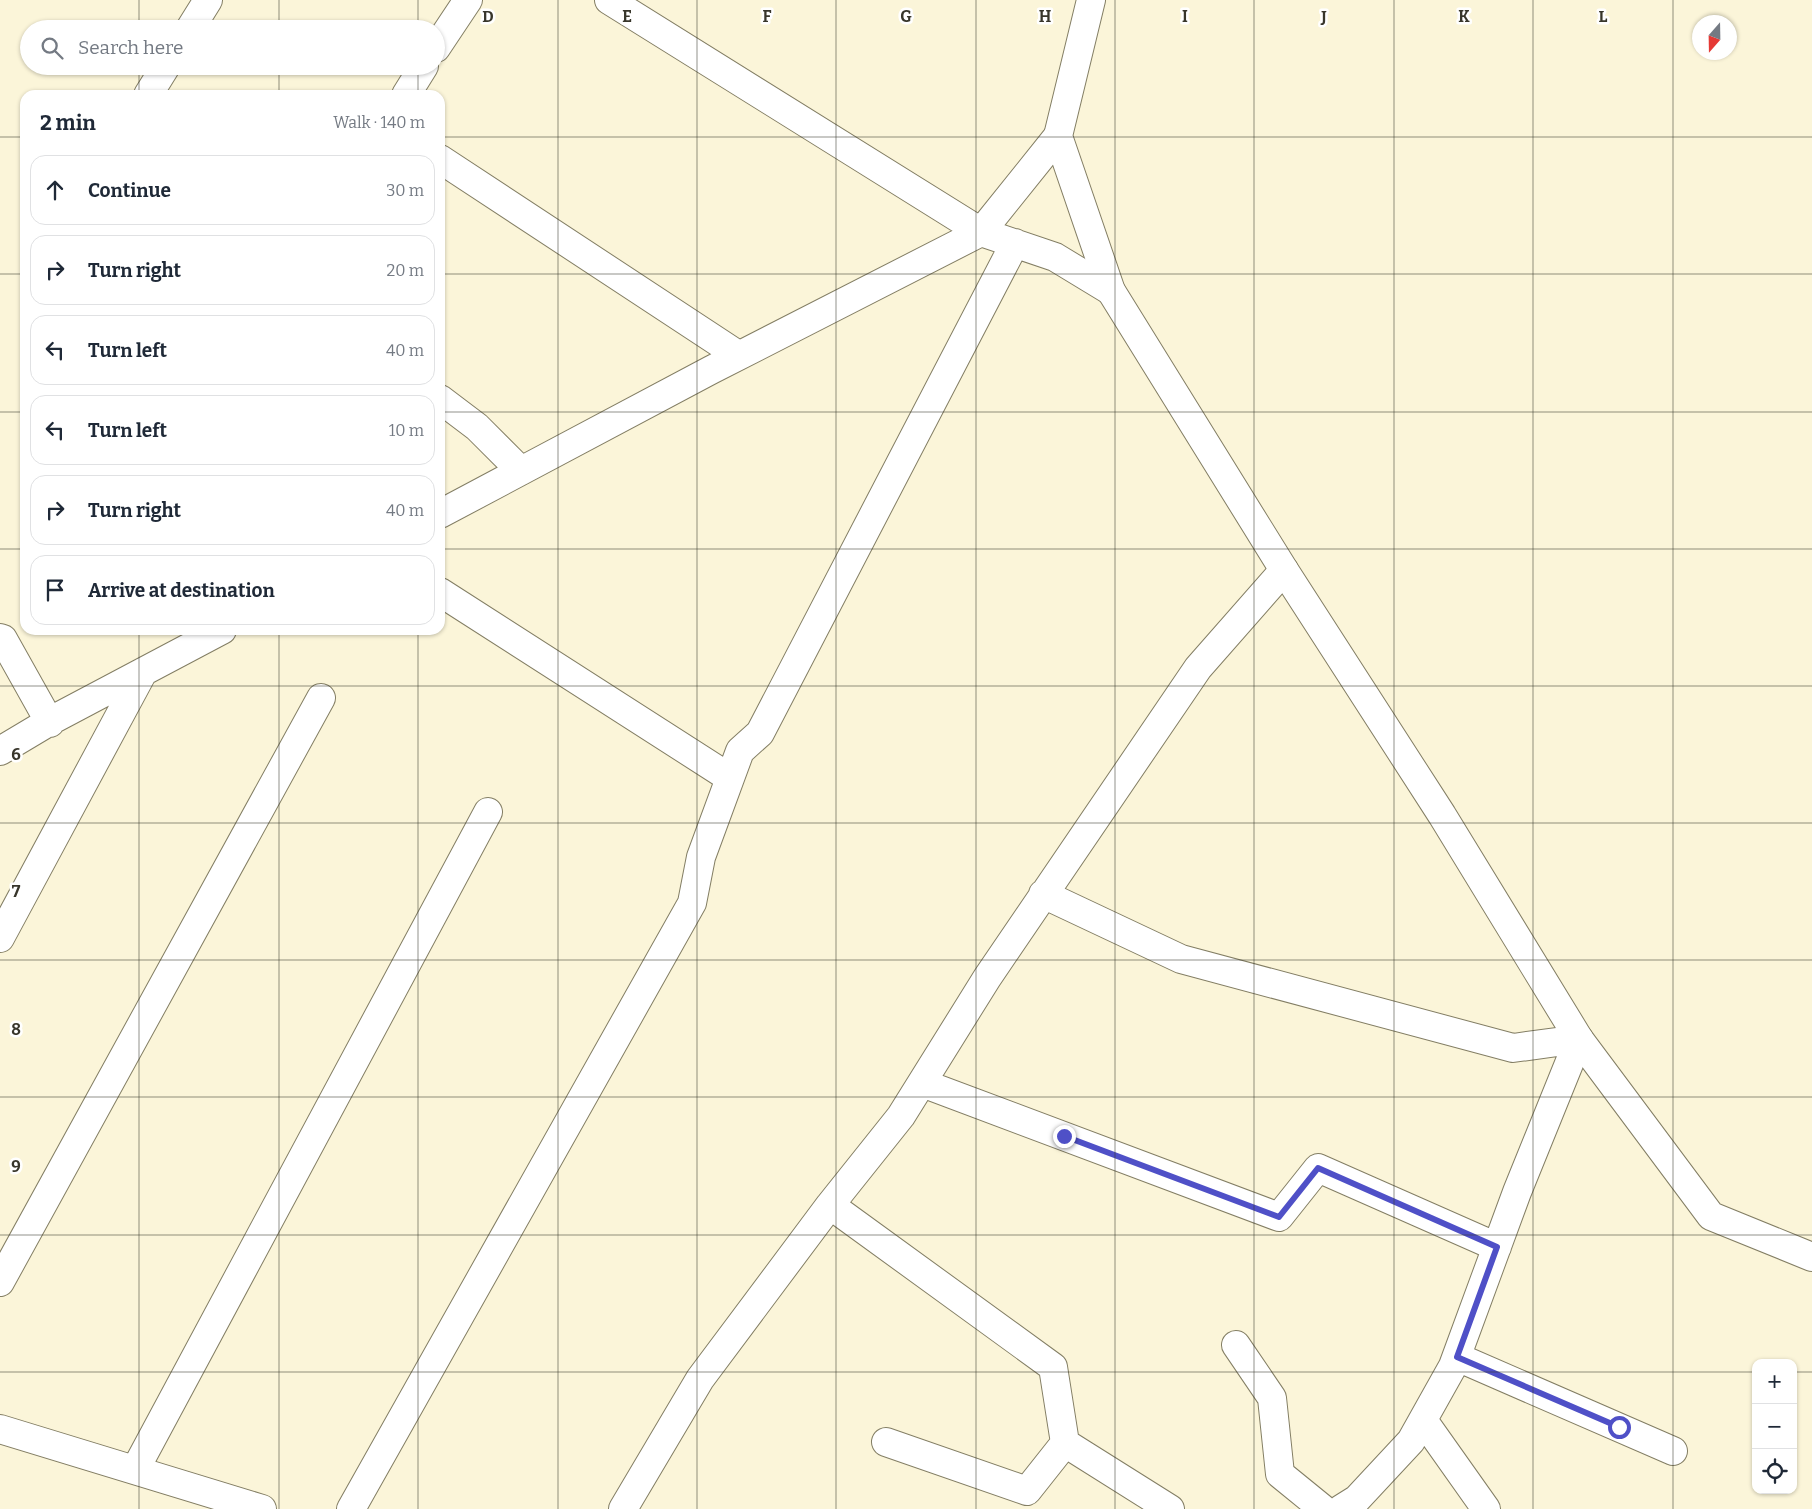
<!DOCTYPE html>
<html lang="en">
<head>
<meta charset="utf-8">
<style>
	:root { --surface:#fff; --page:#f6f6f7; --text:#1f2937; --muted:#747a83; --line:#e0e1e3 }
	body { margin:0; font-family:Bitter,serif; background:var(--page); color:var(--text) }
	.controls { position:absolute; right:15px; bottom:15px; display:grid; overflow:hidden; border-radius:10px; box-shadow:0 1px 4px #0004 }
	.controls button { width:45px; height:45px; display:grid; place-items:center; padding:0; border:0; border-bottom:1px solid var(--line); background:var(--surface); color:var(--text); font:25px sans-serif }
	.compass { position:absolute; left:1692px; top:15px; width:45px; height:45px; border-radius:50%; background:var(--surface); box-shadow:0 1px 4px #0004; rotate:200deg }
	.stop { position:absolute; width:15px; height:15px; margin:-11px; border:4px solid #4f50c7; border-radius:50%; background:#fff }
	.stop.end { background:#4f50c7; border-color:#fff; box-shadow:0 1px 5px #0008 }
	.list { margin:0; padding:0; list-style:none }
	h2 { display:flex; justify-content:space-between; align-items:center; height:65px; margin:0; padding:0 20px; font-size:21px }
	h2 small { font-size:16px; font-weight:400; color:var(--muted) }
	.list li { display:grid; grid-template-columns:32px 1fr auto; gap:15px; align-items:center; box-sizing:border-box; height:70px; margin:0 10px 10px; padding:0 10px; border:1px solid var(--line); border-radius:15px }
	.list b { display:block; font-size:19px; white-space:nowrap }
	.list em { font-size:16px; font-style:normal; color:var(--muted) }
	.icon { flex:none; width:28px; height:28px; fill:none; stroke:currentColor; stroke-width:2; stroke-linecap:round; stroke-linejoin:round }
	.map { position:relative; flex:none; width:1812px; height:1509px; overflow:hidden }
	.search { position:absolute; background:var(--surface); box-shadow:0 1px 4px #0004; left:20px; top:20px; width:425px; height:55px; display:flex; align-items:center; gap:12px; box-sizing:border-box; padding:0 18px; border-radius:28px; color:var(--muted); font-size:19px }
	.panel { position:absolute; background:var(--surface); box-shadow:0 1px 4px #0004; left:20px; top:90px; width:425px; height:545px; border-radius:15px }
	.map>svg:first-child { display:block }
	.lines { fill:none; stroke-linecap:round; stroke-linejoin:round }
	.minor-casing { stroke:#837e64; stroke-width:30 }
	.major-casing { stroke:#837e64; stroke-width:30 }
	.minor { stroke:#fff; stroke-width:28 }
	.major { stroke:#fff; stroke-width:28 }
	.route { stroke:#4f50c7; stroke-width:6 }
	.grid { fill:none; stroke:#38362b; stroke-width:1; stroke-opacity:0.55 }
	.grid-label { font-size:16px; text-anchor:middle; font-weight:bold; fill:#38362b; stroke:#fff; stroke-width:5; stroke-linejoin:round; paint-order:stroke }
</style>
</head>
<body>
<div class="map">
<svg width="1812" height="1509" viewBox="0 0 1812 1509">
	<rect width="100%" height="100%" fill="#fbf5d9"/>
	<g class="lines">
		<defs>
			<path id="minor" d="M609 0 981 232 1058 136
				M190 29 208 0
				M436 48 468 0
				M148 95 166 66
				M406 95 424 66
				M440 159 738 355
				M440 399 477 427 521 471
				M440 514 711 370 981 232 1055 257 1111 291
				M440 592 730 778
				M0 638 3 639 50 723
				M0 751 52 720 222 630
				M1043 894 1181 959 1513 1048 1579 1039
				M0 938 143 672
				M922 1083 1279 1217 1318 1168 1497 1247
				M830 1205 1053 1367 1065 1443 1027 1491 886 1442
				M0 1282 321 698
				M1236 1345 1272 1398 1280 1474 1323 1509
				M1457 1357 1673 1451
				M1423 1420 1486 1509
				M0 1429 262 1509
				M1065 1443 1170 1509
				M135 1470 488 812
				M351 1509 692 903 701 857 740 751 760 733 1015 243
				M623 1509 700 1379 830 1205 901 1116 987 978 1198 668 1284 570
				M1341 1509 1357 1499 1411 1441 1453 1366 1517 1192 1579 1039"/>
			<path id="major" d="M1091 0 1058 136 1111 291 1284 570 1442 815 1579 1039 1711 1216 1812 1257"/>
		</defs>
		<use href="#minor" class="minor-casing"/>
		<use href="#major" class="major-casing"/>
		<use href="#minor" class="minor"/>
		<use href="#major" class="major"/>
	</g>
	<g class="lines">
		<path class="route" d="M1064 1136 1279 1217 1318 1168 1497 1247 1457 1357 1619 1427"/>
	</g>
	<path class="grid" d="M139 0V29M279 0V29M418 0V29M558 0V1509M697 0V1509M836 0V1509M976 0V1509M1115 0V1509M1254 0V1509M1394 0V1509M1533 0V1509M1673 0V1509M139 66V95M279 66V95M418 66V95M0 137H25M440 137H1812M0 274H25M440 274H1812M0 412H25M440 412H1812M0 549H25M440 549H1812M139 630V1509M279 630V1509M418 630V1509M0 686H1812M0 823H1812M0 960H1812M0 1097H1812M0 1235H1812M0 1372H1756M1793 1372H1812"/>
	<g class="grid-label">
		<text x="488" y="22">D</text>
		<text x="627" y="22">E</text>
		<text x="767" y="22">F</text>
		<text x="906" y="22">G</text>
		<text x="1045" y="22">H</text>
		<text x="1185" y="22">I</text>
		<text x="1324" y="22">J</text>
		<text x="1464" y="22">K</text>
		<text x="1603" y="22">L</text>
		<text x="16" y="760">6</text>
		<text x="16" y="897">7</text>
		<text x="16" y="1035">8</text>
		<text x="16" y="1172">9</text>
	</g>
</svg>
<div class="controls">
<button>+</button>
<button>−</button>
<button><svg class="icon" aria-label="locate" viewBox="0 0 24 24"><circle cx="12" cy="12" r="6"/><path d="M12 2v4M12 18v4M2 12h4M18 12h4"/></svg></button>
</div>
<svg class="compass" viewBox="-18 -18 36 36"><path d="M0-13l5 13h-10z" fill="#e53935"/><path d="M0 13l5-13h-10z" fill="#747a83"/></svg>
<div class="stop" style="left:1619px;top:1427px"></div>
<div class="stop end" style="left:1064px;top:1136px"></div>
<div class="search"><svg class="icon" aria-label="search" viewBox="0 0 24 24"><circle cx="10" cy="10" r="6"/><path d="M15 15l6 6"/></svg>Search here</div>
<section class="panel">
<h2>2 min<small>Walk · 140 m</small></h2>
<ul class="list">
<li><svg class="icon" aria-label="ahead" viewBox="0 0 24 24"><path d="M12 20V5M6 11l6-6 6 6"/></svg><div><b>Continue</b></div><em>30 m</em></li>
<li><svg class="icon" aria-label="right" viewBox="0 0 24 24"><path d="M7 20v-9h11M14 6l5 5-5 5"/></svg><div><b>Turn right</b></div><em>20 m</em></li>
<li><svg class="icon" aria-label="left" viewBox="0 0 24 24"><path d="M17 20v-9H6M10 6l-5 5 5 5"/></svg><div><b>Turn left</b></div><em>40 m</em></li>
<li><svg class="icon" aria-label="left" viewBox="0 0 24 24"><path d="M17 20v-9H6M10 6l-5 5 5 5"/></svg><div><b>Turn left</b></div><em>10 m</em></li>
<li><svg class="icon" aria-label="right" viewBox="0 0 24 24"><path d="M7 20v-9h11M14 6l5 5-5 5"/></svg><div><b>Turn right</b></div><em>40 m</em></li>
<li><svg class="icon" aria-label="arrive" viewBox="0 0 24 24"><path d="M6 21V4h12l-3 4 3 4H6"/></svg><div><b>Arrive at destination</b></div></li>
</ul>
</section>
</div>
</body>
</html>
